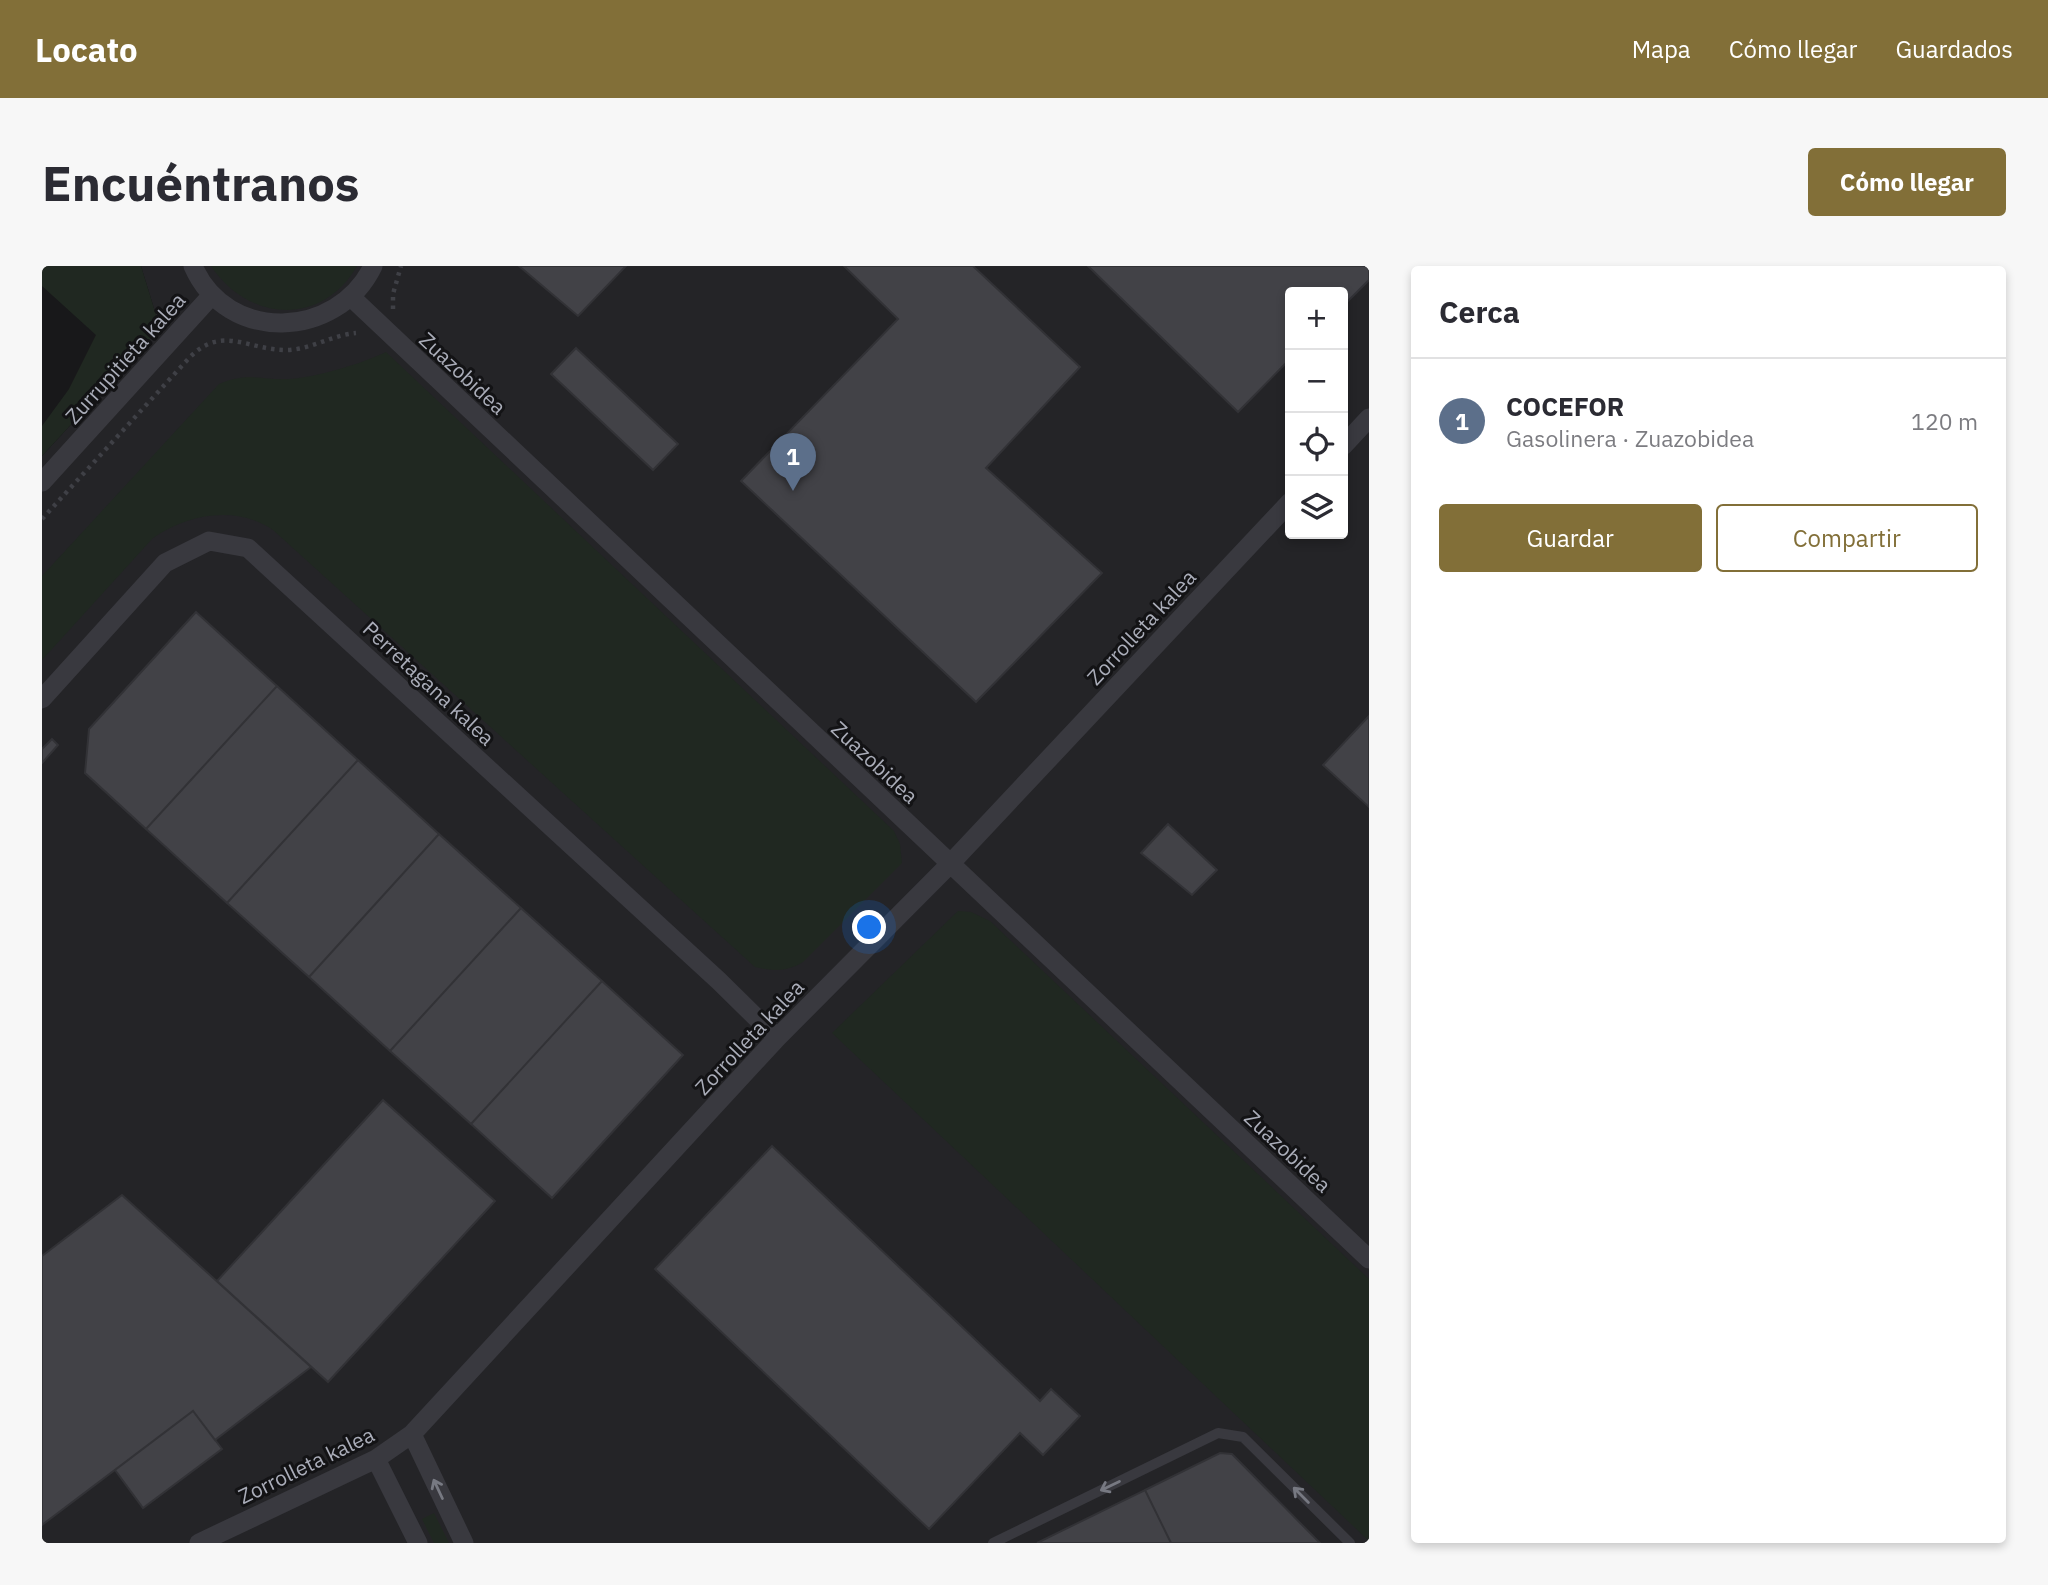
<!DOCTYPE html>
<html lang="es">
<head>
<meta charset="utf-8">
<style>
	:root { --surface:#fff; --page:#f7f7f7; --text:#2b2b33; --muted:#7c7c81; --line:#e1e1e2; --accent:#826f38 }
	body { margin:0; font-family:"IBM Plex Sans",sans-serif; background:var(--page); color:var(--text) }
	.controls { position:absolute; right:21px; top:21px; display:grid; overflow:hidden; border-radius:7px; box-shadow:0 4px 10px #0003 }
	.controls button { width:63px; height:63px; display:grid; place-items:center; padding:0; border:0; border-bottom:2px solid var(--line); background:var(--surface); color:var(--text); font:35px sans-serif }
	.you { position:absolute; left:828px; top:662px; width:24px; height:24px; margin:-18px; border:5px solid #fff; border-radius:50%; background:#1a73e8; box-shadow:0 0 0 10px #1a73e833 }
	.badge { display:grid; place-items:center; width:46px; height:46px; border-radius:50%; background:var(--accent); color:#fff; font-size:23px; font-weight:700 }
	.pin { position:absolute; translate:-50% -58px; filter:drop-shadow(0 2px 4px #0008) }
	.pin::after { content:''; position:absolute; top:37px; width:24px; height:21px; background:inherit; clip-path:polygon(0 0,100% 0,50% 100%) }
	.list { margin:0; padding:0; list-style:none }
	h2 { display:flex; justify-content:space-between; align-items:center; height:91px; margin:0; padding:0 28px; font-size:30px }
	h2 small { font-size:23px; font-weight:400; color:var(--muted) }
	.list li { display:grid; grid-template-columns:46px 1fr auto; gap:21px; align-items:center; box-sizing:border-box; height:126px; padding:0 28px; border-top:2px solid var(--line) }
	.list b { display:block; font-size:26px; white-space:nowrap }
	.list p { margin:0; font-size:23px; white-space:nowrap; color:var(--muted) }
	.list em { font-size:23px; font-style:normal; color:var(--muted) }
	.actions { display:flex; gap:14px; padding:21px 28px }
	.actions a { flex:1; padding:16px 0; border:2px solid var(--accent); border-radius:7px; text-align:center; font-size:24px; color:var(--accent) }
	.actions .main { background:var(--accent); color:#fff }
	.icon { flex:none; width:38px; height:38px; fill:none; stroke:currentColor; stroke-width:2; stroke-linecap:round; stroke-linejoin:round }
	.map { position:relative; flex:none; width:1327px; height:1277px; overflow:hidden; border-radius:7px }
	header { display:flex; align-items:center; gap:42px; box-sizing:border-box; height:98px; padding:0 35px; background:var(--accent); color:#fff }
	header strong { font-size:33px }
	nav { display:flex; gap:38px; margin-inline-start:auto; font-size:24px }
	.intro { display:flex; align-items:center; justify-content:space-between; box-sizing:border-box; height:168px; padding:0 42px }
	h1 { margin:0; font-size:49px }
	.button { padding:18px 32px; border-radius:7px; background:var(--accent); color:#fff; font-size:24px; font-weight:700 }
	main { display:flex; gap:42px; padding:0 42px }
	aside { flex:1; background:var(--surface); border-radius:7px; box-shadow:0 4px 10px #0003 }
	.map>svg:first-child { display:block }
	.built { fill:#242427; fill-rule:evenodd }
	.green { fill:#202821 }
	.building { fill:#424247; stroke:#323236; stroke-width:2 }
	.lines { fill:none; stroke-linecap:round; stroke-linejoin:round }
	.path { stroke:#3f4046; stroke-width:4.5; stroke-dasharray:3.5 5; stroke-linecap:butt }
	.service { stroke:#39393f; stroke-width:10 }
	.minor { stroke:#39393f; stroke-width:19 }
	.oneway { stroke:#777982 }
	.labels { text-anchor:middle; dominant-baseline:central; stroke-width:6; stroke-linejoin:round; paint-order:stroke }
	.street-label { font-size:21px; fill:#aaadb9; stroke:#131315 }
</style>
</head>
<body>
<header>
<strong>Locato</strong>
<nav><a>Mapa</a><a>Cómo llegar</a><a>Guardados</a></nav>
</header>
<div class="intro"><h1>Encuéntranos</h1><a class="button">Cómo llegar</a></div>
<main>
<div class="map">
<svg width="1327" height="1277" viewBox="0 0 1327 1277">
	<rect width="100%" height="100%" fill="#18181a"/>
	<path class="built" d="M99 0H1327V1277H0V190L118 62ZM1248 26H1301V268H1248Z"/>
	<path class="green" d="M0 0H99L118 62 0 190V160L27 123 54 69 0 20Z
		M169 0H315C280 61 206 56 169 0Z
		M344 86 852 565 858 578 860 597 761 696C745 706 730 705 713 701L231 264C194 239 146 248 111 272L0 394V310L177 118C207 105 220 115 248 113 275 111 319 98 344 86Z
		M916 645 929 646 948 655 1327 1013V1275L790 767Z
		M392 1247 407 1277H392L380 1253Z"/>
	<path class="building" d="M477 0H584L536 50Z
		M802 0H931L1038 101 944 202 1060 307 934 436 699 215 856 53Z
		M1046 0H1327V14L1301 40V26H1248V93L1196 146Z
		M534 82 636 178 611 204 509 108Z
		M154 346 235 420 104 563 43 507 47 463Z
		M235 420 316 494 185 637 104 563Z
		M1327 450V541L1281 499Z
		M10 473 16 479 0 497V483Z
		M316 494 397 568 267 711 185 637Z
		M1126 558 1175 604 1150 629 1099 587Z
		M397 568 479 642 348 785 267 711Z
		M479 642 560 715 429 858 348 785Z
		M560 715 641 789 510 932 429 858Z
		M341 834 453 935 286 1116 175 1015Z
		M730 880 998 1135 1009 1123 1038 1150 1001 1189 978 1167 887 1263 613 1003Z
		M80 929 269 1101 173 1174 151 1145 0 1259V990Z
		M151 1145 180 1183 101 1242 73 1204Z
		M1178 1187 1190 1188 1278 1277H1129L1103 1224Z
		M1103 1224 1129 1277H995Z"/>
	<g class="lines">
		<path class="path" d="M351 43V28L359 0
			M0 253 148 91C181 58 207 85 246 84 270 83 290 69 314 67"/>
		<path class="service" d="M951 1277 1176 1167 1201 1171 1308 1277"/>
		<path class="minor" d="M151 0C185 78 295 74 331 0
			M309 31 1327 993
			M1301 180 1327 152
			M0 216 170 29
			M0 433 123 297 167 275 206 282 677 715 735 772
			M370 1168 422 1277
			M334 1193 376 1277
			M157 1277 334 1193 370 1168 735 772 908 598 1248 236"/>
	</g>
	<defs><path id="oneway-shaft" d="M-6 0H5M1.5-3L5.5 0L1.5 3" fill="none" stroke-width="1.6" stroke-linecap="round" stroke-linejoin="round" transform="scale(1.75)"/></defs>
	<g class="oneway">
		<use href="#oneway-shaft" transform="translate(1068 1220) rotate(154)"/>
		<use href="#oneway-shaft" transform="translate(396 1223) rotate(-115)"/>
		<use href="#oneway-shaft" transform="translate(1259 1229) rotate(-135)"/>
	</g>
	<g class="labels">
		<g class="street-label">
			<text transform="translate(83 92) rotate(-48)">Zurrupitieta kalea</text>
			<text transform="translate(421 107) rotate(43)">Zuazobidea</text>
			<text transform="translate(1099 361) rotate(-47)">Zorrolleta kalea</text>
			<text transform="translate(387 417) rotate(43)">Perretagana kalea</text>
			<text transform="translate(833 496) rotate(43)">Zuazobidea</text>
			<text transform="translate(707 771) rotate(-47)">Zorrolleta kalea</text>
			<text transform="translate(1246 885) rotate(43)">Zuazobidea</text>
			<text transform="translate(264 1199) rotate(-26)">Zorrolleta kalea</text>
		</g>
	</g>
</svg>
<div class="controls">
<button>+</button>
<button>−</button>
<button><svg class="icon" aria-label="locate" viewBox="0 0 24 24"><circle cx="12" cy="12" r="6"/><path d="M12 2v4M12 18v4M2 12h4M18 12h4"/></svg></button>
<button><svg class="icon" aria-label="layers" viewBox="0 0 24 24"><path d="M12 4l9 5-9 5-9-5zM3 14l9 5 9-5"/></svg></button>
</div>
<div class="you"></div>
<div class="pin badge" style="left:751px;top:225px;background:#5c6f8a">1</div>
</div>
<aside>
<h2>Cerca<small></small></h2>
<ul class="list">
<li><span class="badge" style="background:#5c6f8a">1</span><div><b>COCEFOR</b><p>Gasolinera · Zuazobidea</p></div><em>120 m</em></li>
</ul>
<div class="actions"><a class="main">Guardar</a><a>Compartir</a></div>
</aside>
</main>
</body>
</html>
